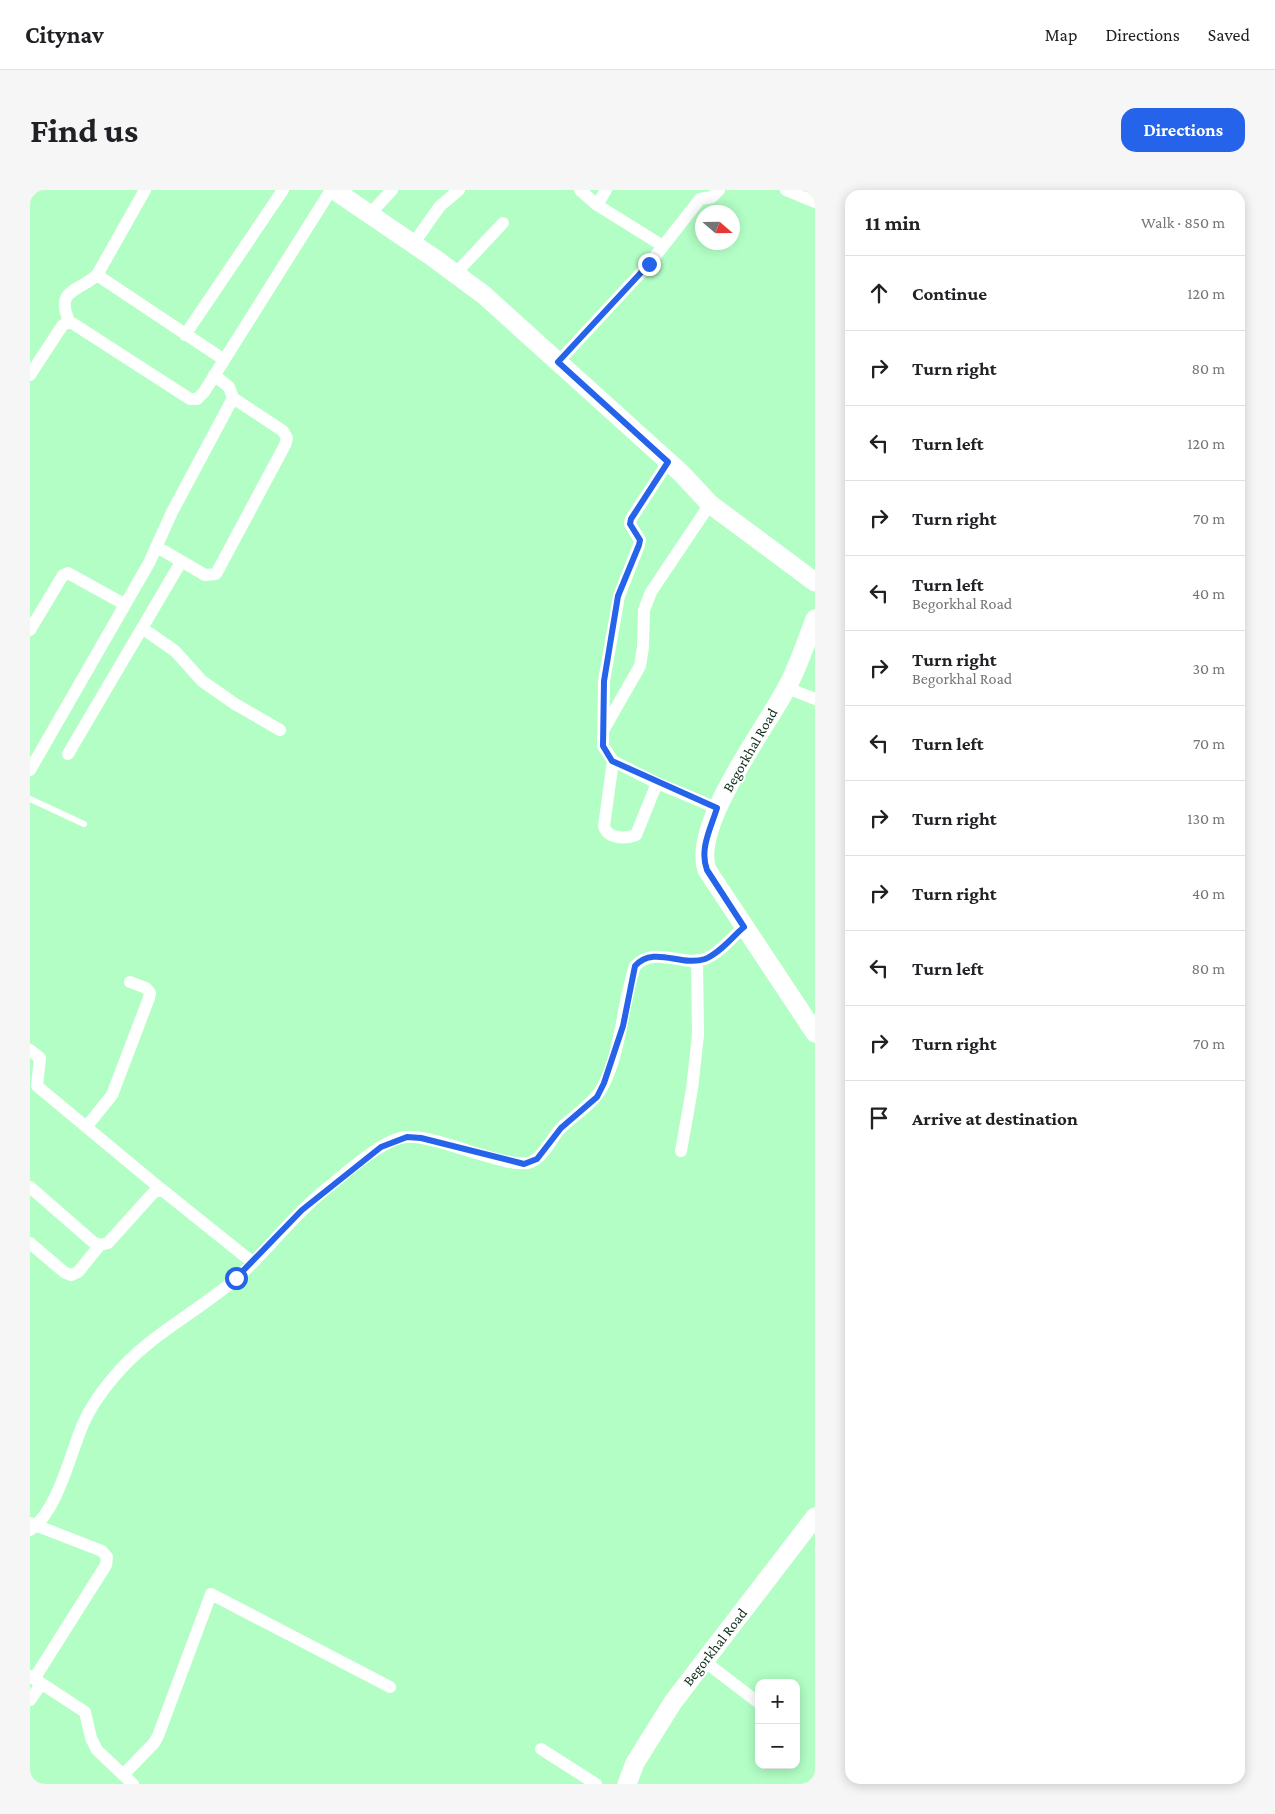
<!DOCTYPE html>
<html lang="en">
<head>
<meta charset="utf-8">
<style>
	:root { --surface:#fff; --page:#f6f6f6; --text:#202124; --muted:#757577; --line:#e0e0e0; --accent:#2563eb }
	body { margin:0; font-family:"Crimson Pro",serif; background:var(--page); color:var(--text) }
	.controls { position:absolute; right:15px; bottom:15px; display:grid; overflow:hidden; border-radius:10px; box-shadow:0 2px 12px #0003 }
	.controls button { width:45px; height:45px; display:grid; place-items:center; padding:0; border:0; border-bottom:1px solid var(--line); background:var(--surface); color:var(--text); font:25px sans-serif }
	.compass { position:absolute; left:665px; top:15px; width:45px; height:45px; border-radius:50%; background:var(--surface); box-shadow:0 2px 12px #0003; rotate:110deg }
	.stop { position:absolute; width:15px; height:15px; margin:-11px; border:4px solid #2563eb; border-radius:50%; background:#fff }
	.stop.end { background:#2563eb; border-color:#fff; box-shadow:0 1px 5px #0008 }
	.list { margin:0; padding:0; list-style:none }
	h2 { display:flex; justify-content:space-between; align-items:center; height:65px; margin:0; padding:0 20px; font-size:21px }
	h2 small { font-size:16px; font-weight:400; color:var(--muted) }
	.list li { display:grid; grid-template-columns:32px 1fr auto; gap:15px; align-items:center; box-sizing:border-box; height:75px; padding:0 20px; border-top:1px solid var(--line) }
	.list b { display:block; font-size:19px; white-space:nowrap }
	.list p { margin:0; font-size:16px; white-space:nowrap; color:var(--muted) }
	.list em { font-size:16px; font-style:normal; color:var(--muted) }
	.icon { flex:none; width:28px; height:28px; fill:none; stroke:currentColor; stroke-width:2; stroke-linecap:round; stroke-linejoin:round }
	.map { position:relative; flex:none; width:785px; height:1594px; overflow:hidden; border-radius:15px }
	header { display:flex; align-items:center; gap:30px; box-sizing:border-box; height:70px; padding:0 25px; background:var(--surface); border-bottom:1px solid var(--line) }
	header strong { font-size:24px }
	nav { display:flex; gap:28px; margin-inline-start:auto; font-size:18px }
	.intro { display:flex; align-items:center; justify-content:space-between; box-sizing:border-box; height:120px; padding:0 30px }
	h1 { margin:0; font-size:35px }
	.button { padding:12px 22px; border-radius:15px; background:var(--accent); color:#fff; font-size:18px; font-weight:700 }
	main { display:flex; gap:30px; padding:0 30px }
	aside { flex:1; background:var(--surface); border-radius:15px; box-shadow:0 2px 12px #0003 }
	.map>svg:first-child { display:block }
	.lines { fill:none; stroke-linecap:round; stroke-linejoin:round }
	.lane { stroke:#fff; stroke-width:6 }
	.street { stroke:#fff; stroke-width:12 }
	.secondary { stroke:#fff; stroke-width:19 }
	.route { stroke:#2563eb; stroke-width:6 }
	.labels { text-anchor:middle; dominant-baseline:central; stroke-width:4; stroke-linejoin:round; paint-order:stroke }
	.street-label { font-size:15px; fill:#102f1a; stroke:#fff }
</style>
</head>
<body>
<header>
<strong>Citynav</strong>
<nav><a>Map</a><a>Directions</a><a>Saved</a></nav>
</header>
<div class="intro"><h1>Find us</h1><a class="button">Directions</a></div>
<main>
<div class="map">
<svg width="785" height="1594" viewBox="0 0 785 1594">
	<rect width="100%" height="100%" fill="#b2fec5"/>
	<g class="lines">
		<path class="lane" d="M0 609 54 634"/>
		<path class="street" d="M550 0 567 15
			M576 0 567 15 633 56
			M756 0 785 12
			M339 25 362 0
			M383 54 410 16 429 0
			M426 83 473 33
			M67 85 193 169
			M39 131C25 99 48 102 67 85L115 0
			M155 145 253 0
			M528 172 619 74 670 9 682 7 689 0
			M0 185 32 136 39 131 160 209H167L174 202 301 0
			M638 272 601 329 600 334 610 350 609 355 589 406 574 491 573 556 583 571 627 593 687 618
			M127 357 175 385 186 384 255 255 257 248 253 241 203 208
			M112 438 145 461 172 491 205 514 250 540
			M0 440 33 385 38 383 94 414
			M757 498 785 509
			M574 539 610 476 613 457 614 420 621 402 680 314
			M38 564 151 372
			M583 571 574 636C577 649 595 649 606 645L627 593
			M0 580 119 373 142 322 203 208 199 197 184 185
			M0 860 10 868 7 896 131 999
			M57 936 82 905 119 808 120 803 116 798 100 792
			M651 961 662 899 668 845 667 770
			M0 997 63 1052 70 1055 78 1053 123 1003 131 999 222 1072
			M0 1053 34 1082 41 1085 48 1082 70 1055
			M0 1333 72 1361 77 1367 76 1375 4 1489
			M0 1340C28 1321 40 1264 53 1234 60 1218 71 1202 83 1188 117 1146 168 1122 208 1087 239 1059 263 1025 296 999 315 984 352 949 376 947 405 944 481 981 501 972 514 967 522 947 531 938 546 923 563 915 573 896 592 858 592 815 605 776 625 755 651 777 675 769 690 763 702 747 714 737
			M674 1471 729 1513
			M0 1486 55 1522 61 1548 67 1560 103 1594
			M0 1510 11 1494
			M511 1559 566 1594
			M93 1585 124 1553 128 1546 181 1404 360 1497"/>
		<path class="secondary" d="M304 0 404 68 454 105 651 283 680 314 785 392
			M785 429C776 452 768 478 756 499 735 539 661 636 677 680L785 843
			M597 1594 605 1573 643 1512 785 1327"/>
	</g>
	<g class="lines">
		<path class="route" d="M206 1088 272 1020 351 957 377 947 391 948 494 974 507 969 531 938 567 907 574 893 593 836 605 776C624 755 651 777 675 769 690 763 702 747 714 737L677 680C669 659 681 638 687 618L582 571 573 556 574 491 588 406 609 355 610 350 600 334 601 329 638 272 528 172 619 74"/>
	</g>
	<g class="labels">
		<g class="street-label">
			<text transform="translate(720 560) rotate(-60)">Begorkhal Road</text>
			<text transform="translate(685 1457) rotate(-52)">Begorkhal Road</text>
		</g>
	</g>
</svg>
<div class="controls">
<button>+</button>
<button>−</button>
</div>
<svg class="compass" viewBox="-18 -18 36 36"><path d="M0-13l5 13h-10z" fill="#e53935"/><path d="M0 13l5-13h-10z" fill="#757577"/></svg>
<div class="stop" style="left:206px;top:1088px"></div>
<div class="stop end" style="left:619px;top:74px"></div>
</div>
<aside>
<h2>11 min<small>Walk · 850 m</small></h2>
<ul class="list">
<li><svg class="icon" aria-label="ahead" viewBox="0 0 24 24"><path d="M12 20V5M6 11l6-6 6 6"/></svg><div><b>Continue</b></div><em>120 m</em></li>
<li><svg class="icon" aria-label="right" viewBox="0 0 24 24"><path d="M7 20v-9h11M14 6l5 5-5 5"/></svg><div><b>Turn right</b></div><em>80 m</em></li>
<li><svg class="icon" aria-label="left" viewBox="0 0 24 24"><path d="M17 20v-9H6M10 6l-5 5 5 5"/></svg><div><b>Turn left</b></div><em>120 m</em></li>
<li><svg class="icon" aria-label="right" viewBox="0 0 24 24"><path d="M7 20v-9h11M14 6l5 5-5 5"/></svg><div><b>Turn right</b></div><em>70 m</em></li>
<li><svg class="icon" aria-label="left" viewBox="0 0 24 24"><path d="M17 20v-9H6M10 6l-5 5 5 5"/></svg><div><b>Turn left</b><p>Begorkhal Road</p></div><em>40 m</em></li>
<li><svg class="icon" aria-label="right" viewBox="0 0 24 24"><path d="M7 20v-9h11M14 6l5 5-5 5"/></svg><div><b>Turn right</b><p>Begorkhal Road</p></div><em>30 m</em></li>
<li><svg class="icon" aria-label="left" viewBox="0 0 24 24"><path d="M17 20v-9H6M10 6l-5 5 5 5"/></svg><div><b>Turn left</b></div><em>70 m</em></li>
<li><svg class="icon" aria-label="right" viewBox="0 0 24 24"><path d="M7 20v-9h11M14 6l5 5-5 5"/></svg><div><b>Turn right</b></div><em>130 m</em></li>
<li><svg class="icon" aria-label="right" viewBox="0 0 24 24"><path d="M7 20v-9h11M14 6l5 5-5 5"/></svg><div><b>Turn right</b></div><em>40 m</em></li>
<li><svg class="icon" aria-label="left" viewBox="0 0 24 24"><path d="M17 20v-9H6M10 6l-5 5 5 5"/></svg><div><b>Turn left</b></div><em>80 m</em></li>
<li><svg class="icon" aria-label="right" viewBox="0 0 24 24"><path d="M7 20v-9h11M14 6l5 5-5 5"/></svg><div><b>Turn right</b></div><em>70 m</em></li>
<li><svg class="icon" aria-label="arrive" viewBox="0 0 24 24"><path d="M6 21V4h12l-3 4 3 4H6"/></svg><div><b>Arrive at destination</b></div></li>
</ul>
</aside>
</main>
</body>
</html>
